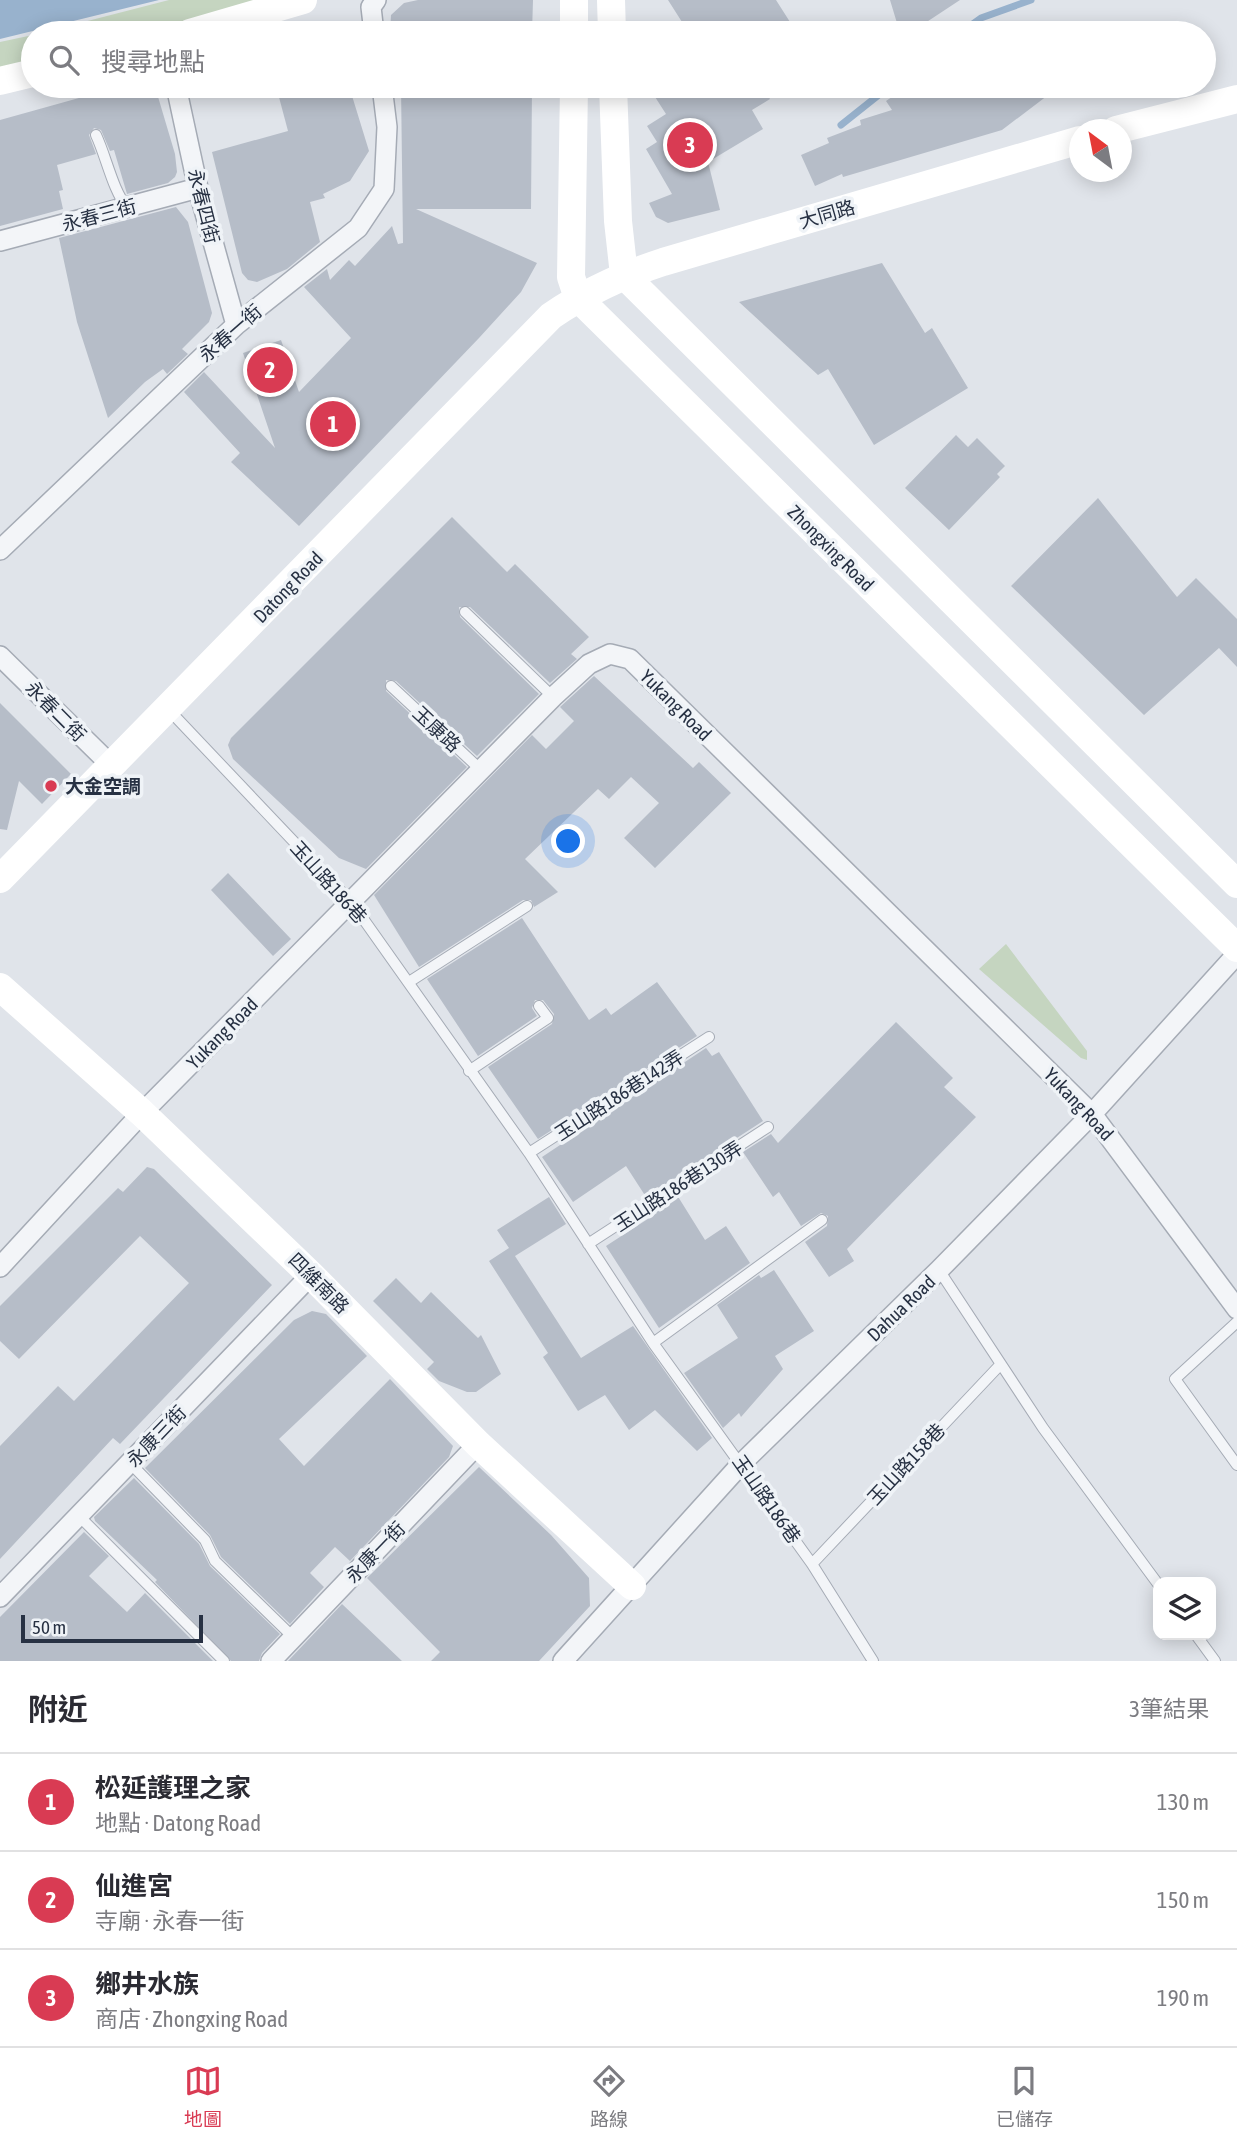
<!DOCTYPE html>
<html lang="zh-TW">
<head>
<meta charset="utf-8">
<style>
	:root { --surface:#fff; --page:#f7f7f7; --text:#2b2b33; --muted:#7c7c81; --line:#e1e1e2; --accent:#d93b53 }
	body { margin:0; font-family:"Asap Condensed","Noto Sans TC",sans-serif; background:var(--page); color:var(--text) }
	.controls { position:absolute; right:21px; bottom:21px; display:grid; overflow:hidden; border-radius:14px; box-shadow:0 4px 18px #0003 }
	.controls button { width:63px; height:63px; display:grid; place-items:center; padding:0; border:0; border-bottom:2px solid var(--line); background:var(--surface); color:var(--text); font:35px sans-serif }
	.compass { position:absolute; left:1069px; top:119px; width:63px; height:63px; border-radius:50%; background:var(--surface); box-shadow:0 4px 18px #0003; rotate:328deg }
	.scale { position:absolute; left:21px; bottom:18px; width:182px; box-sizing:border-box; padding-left:7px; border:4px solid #273143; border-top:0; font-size:19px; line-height:24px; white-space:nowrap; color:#273143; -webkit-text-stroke:5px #eff3f7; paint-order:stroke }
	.you { position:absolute; left:569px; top:842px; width:24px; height:24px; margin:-18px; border:5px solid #fff; border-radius:50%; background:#1a73e8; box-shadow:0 0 0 10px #1a73e833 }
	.badge { display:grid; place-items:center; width:46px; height:46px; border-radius:50%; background:var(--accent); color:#fff; font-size:23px; font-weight:700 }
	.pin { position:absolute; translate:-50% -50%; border:4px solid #fff; box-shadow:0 2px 7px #0006 }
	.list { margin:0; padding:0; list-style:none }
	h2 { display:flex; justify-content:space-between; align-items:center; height:91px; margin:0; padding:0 28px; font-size:30px }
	h2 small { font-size:23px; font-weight:400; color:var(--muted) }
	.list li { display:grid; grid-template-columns:46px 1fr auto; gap:21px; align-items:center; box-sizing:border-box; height:98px; padding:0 28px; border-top:2px solid var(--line) }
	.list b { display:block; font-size:26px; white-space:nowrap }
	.list p { margin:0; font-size:23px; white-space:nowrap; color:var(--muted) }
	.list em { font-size:23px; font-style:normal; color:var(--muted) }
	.icon { flex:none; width:38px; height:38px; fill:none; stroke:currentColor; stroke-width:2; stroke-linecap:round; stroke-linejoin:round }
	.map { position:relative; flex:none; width:1237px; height:1661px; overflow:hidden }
	.search { position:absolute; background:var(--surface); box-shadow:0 4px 18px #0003; left:21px; right:21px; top:21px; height:77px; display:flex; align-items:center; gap:18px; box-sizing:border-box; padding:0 24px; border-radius:38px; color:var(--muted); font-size:26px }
	.sheet { height:385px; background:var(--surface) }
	nav { display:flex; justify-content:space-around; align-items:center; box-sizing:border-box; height:98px; border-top:2px solid var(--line); background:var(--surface); font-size:19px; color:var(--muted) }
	nav a { display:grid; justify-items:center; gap:4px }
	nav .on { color:var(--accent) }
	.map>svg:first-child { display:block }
	.green { fill:#c5d5c0 }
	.water { fill:#98b2cd }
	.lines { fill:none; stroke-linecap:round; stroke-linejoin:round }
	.stream { stroke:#98b2cd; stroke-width:7 }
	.building { fill:#b6bdc8 }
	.lane-casing { stroke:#a5abb5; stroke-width:12 }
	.street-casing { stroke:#a5abb5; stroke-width:22 }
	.lane { stroke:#f3f5f8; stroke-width:10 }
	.street { stroke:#f3f5f8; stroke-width:19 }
	.secondary { stroke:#fff; stroke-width:28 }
	.poi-dot { fill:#d93b53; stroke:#eff3f7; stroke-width:2.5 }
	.labels { text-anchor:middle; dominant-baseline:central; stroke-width:7; stroke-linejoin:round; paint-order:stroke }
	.street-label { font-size:19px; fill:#273143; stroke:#eff3f7 }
	.poi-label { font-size:19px; font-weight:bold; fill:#273143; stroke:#eff3f7; text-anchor:start }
</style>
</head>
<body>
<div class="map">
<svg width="1237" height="1661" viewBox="0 0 1237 1661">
	<rect width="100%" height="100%" fill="#e0e4ea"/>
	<path class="green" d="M169 0H272L146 33H41Z
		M33 35V61L0 69V42Z
		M1006 944 1087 1051V1060L1081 1058 979 969Z"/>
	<path class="water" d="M0 0H159L0 39Z"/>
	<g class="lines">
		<path class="stream" d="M960 33 981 18 1031 0
			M841 125 890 86"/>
	</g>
	<path class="building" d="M418 0H533L532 33H390L391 15 404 3Z
		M668 0H776L797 33H689Z
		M890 0H960L910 33H900Z
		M122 86H151L156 90 175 154 177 172 175 177 168 183 127 194 114 150 110 151 101 130 94 128 89 135 96 154 57 165 63 190 59 191 63 209 0 226V120Z
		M276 86H349L369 151 350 181 323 194 325 198 310 202 320 242 287 269 257 282 248 280 242 273 212 152 288 131Z
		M401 86H532L531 209H416L537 263 521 292 479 338 299 526 231 462 240 453 184 392 204 372 275 448 243 353 281 340 299 392 351 338 304 287 327 269 330 280 349 260 355 266 392 226 398 244 403 243Z
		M648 86H763L770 99 752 110 763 129 708 162 720 210 668 223 656 217 649 203 672 194 646 149 657 142 647 126 666 114Z
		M908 86H1060L1002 130 843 177 842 174 815 186 801 155 829 143 827 138 861 125 860 120 892 110 886 101Z
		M176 207 188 222 212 313 209 322 182 349 188 354 167 374 163 369 145 382 108 418 77 322 59 238Z
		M882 263 925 333 932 328 968 388 874 445 828 369 818 375 739 302Z
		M956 435 968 447 977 438 1005 466 997 474 1000 477 949 530 905 488Z
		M1098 498 1177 597 1196 578 1237 619V667L1219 648 1144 715 1011 586Z
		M452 517 507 572 515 564 589 637 571 654 577 659 550 683 470 607H459L460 617 539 694 477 756 396 681 386 680V691L467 767 366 869 339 858 233 759 228 745 231 738Z
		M594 676 693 768 699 762 731 793 655 868 624 838 659 803 631 777 609 799 598 789 525 859 558 892 534 907 531 900H523L419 967 374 895 532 735 546 749 574 721 560 707Z
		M0 703 71 774 42 804 19 781 7 830 0 829Z
		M228 873 291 939 273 956 211 890Z
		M522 918 589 1020 606 1008 611 1015 657 982 697 1036 538 1139 488 1067 552 1024 554 1014 543 1000H535L532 1008 537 1016 478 1056 427 979Z
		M896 1022 953 1078 944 1087 976 1117 847 1249 854 1261 829 1277 805 1242 827 1226 828 1216 821 1213 801 1226 779 1192 773 1197 743 1152 771 1134 778 1143Z
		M706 1048 712 1056 719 1052 763 1121 646 1197 626 1166 573 1202 542 1157Z
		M147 1167 154 1169 272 1285 120 1444 113 1438 0 1559V1446L58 1386 74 1401 189 1283 140 1236 19 1359 0 1341V1306L118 1188 123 1192Z
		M677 1195 705 1240 726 1226 750 1263 659 1328 606 1246 657 1213 654 1210Z
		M549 1197 566 1224 515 1256 581 1358 633 1326 712 1438 697 1451 655 1410 629 1430 605 1395 578 1411 543 1357 548 1353 489 1261 509 1248 497 1230Z
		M774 1270 814 1331 775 1356 783 1369 741 1417 739 1413 723 1428 684 1373 738 1338 717 1305 759 1275 761 1278Z
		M396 1278 421 1303 431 1292 478 1338 481 1335 501 1374 476 1392H467L439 1381 427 1369 434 1362 373 1301Z
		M312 1311 326 1314 367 1356 279 1439 304 1466 390 1379 453 1446 449 1457 350 1561 335 1547 310 1573 324 1587 290 1624 221 1557 210 1535 145 1468 294 1320Z
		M479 1467 551 1535 589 1578 590 1606 539 1661H431L440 1652 367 1578Z
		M134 1478 199 1544 210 1566 280 1634 262 1653 259 1661H231L155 1582 157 1580 95 1521 94 1517Z
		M84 1532 109 1556 89 1576 127 1612 145 1593 213 1661H0V1617Z
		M342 1604 402 1661H288Z"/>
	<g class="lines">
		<defs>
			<path id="lane" d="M96 135C106 156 113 191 127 207
				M465 612 553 697
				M391 686 482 771
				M169 710 352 903 529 1153 653 1343 812 1564 873 1661
				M409 982 527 906
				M469 1071 548 1018 539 1006
				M529 1153 709 1037
				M588 1244 768 1127
				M939 1270 1043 1428 1158 1584
				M1237 1322 1175 1379 1237 1465
				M653 1343 822 1220
				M130 1463 205 1540 215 1561 293 1637
				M79 1516 224 1661
				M812 1564 1000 1365
				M1196 1635 1215 1661"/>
			<path id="street" d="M374 33 371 7 376 0
				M176 86 198 188 236 325
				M0 241 198 188
				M0 550 236 325 358 228 384 189 387 127 382 86
				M0 656 112 766
				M0 1267 142 1113 553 697 589 664 610 654 630 659 1092 1114 1237 1309
				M0 1597 311 1275
				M271 1661 478 1444
				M563 1661 742 1463 939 1270 1092 1114 1237 954"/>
		</defs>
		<use href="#lane" class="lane-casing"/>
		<use href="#street" class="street-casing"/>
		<use href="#lane" class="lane"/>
		<use href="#street" class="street"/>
		<path class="secondary" d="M574 0V33
			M611 0 612 33
			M190 33 303 0
			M0 81 33 73
			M574 86 571 277 578 298 1237 948
			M613 86 618 221 624 275 1237 884
			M1116 130 1237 99
			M0 879 551 316C586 292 623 275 663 262L1080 140
			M0 987 142 1113 311 1275 478 1444 632 1586"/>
	</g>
	<circle class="poi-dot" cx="51" cy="786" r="7"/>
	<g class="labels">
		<g class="street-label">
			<text transform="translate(204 206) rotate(76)">永春四街</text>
			<text transform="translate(827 214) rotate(-16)">大同路</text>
			<text transform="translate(99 215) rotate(-15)">永春三街</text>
			<text transform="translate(230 333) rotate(-41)">永春一街</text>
			<text transform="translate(831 548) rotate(45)">Zhongxing Road</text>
			<text transform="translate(288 587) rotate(-46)">Datong Road</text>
			<text transform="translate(676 705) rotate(45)">Yukang Road</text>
			<text transform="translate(56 711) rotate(45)">永春二街</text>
			<text transform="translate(437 729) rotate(43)">玉康路</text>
			<text transform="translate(329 882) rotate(48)">玉山路186巷</text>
			<text transform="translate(222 1033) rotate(-45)">Yukang Road</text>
			<text transform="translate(619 1095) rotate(-33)">玉山路186巷142弄</text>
			<text transform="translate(1079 1104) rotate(47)">Yukang Road</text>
			<text transform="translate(678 1186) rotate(-33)">玉山路186巷130弄</text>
			<text transform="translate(319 1283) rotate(45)">四維南路</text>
			<text transform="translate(901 1308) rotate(-44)">Dahua Road</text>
			<text transform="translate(156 1436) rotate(-46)">永康三街</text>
			<text transform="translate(906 1464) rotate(-47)">玉山路158巷</text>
			<text transform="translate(767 1499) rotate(55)">玉山路186巷</text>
			<text transform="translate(375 1552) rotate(-46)">永康一街</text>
		</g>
		<g class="poi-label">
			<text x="65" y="786">大金空調</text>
		</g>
	</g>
</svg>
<div class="controls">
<button><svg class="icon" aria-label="layers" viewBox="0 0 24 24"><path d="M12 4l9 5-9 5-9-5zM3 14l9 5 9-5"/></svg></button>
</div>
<svg class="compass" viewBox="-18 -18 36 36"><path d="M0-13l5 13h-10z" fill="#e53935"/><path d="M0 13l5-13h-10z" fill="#7c7c81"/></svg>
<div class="scale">50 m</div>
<div class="you"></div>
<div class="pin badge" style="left:333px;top:424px">1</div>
<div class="pin badge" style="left:270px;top:370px">2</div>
<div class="pin badge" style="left:690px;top:145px">3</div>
<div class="search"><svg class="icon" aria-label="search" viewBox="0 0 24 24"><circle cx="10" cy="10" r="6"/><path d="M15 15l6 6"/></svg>搜尋地點</div>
</div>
<section class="sheet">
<h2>附近<small>3筆結果</small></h2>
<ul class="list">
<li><span class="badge">1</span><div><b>松延護理之家</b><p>地點 · Datong Road</p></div><em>130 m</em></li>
<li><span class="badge">2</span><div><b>仙進宮</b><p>寺廟 · 永春一街</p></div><em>150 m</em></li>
<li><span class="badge">3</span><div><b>鄉井水族</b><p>商店 · Zhongxing Road</p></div><em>190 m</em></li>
</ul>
</section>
<nav>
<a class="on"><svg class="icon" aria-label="map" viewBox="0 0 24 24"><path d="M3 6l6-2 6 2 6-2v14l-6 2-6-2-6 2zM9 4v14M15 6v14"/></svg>地圖</a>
<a><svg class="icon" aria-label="directions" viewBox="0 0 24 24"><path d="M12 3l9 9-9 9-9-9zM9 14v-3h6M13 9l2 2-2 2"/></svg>路線</a>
<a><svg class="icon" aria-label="saved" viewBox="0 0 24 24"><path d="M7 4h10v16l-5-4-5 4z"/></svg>已儲存</a>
</nav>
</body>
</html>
